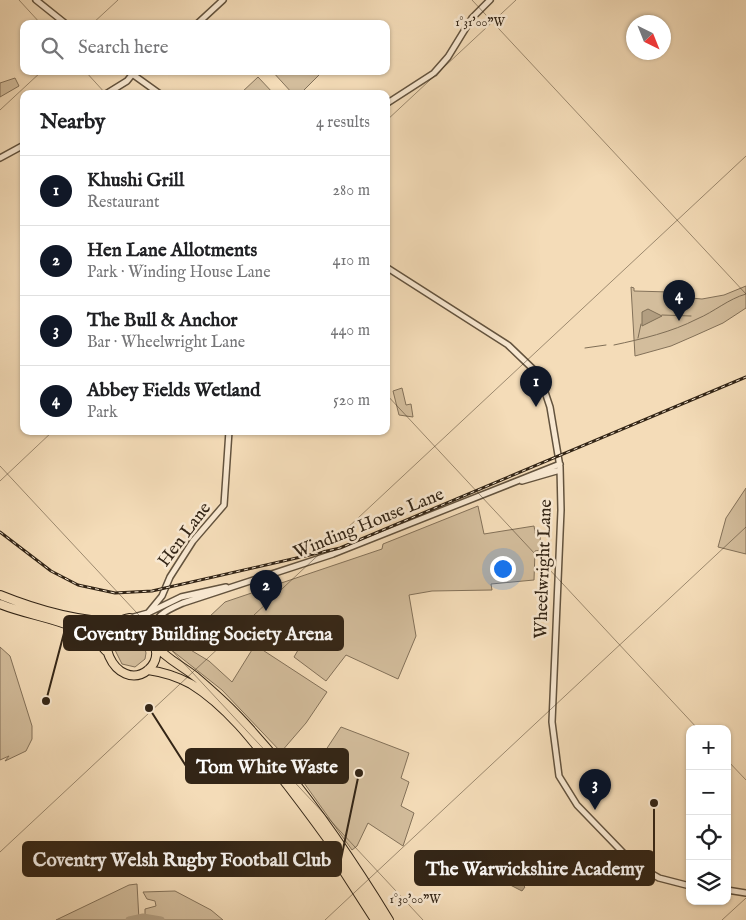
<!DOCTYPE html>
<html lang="en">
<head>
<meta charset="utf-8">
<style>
	:root { --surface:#fff; --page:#f2f2f2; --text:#202124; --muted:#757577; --line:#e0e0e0; --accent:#111827 }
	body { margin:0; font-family:"IM FELL English",serif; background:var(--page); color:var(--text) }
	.controls { position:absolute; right:15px; bottom:15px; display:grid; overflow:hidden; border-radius:10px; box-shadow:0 1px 4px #0004 }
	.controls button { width:45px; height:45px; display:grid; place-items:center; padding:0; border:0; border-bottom:1px solid var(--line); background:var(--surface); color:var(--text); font:25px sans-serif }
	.compass { position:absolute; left:626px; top:15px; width:45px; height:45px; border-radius:50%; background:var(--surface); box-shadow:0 1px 4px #0004; rotate:137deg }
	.you { position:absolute; left:502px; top:568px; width:18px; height:18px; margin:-12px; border:4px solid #fff; border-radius:50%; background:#1a73e8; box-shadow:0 0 0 8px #1a73e833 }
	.badge { display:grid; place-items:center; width:32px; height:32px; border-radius:50%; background:var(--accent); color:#fff; font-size:16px; font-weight:700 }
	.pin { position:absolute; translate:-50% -41px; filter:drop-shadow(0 1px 2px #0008) }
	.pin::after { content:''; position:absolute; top:26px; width:18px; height:15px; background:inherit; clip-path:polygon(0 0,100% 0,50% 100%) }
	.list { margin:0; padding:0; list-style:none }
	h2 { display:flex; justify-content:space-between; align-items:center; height:65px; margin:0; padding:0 20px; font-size:21px }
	h2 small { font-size:16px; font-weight:400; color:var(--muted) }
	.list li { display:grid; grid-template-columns:32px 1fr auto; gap:15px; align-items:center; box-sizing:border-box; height:70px; padding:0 20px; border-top:1px solid var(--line) }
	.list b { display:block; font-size:19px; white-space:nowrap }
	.list p { margin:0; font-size:16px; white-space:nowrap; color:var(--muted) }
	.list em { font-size:16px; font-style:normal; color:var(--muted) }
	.icon { flex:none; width:28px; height:28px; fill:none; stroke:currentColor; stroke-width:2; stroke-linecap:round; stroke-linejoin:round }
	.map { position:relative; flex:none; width:746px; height:920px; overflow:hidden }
	.search { position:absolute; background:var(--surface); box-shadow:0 1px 4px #0004; left:20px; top:20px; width:370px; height:55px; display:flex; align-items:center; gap:12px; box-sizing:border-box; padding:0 18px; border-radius:10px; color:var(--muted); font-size:19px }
	.panel { position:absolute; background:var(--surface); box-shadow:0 1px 4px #0004; left:20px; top:90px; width:370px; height:345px; border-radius:10px }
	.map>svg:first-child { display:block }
	.green { fill:#d3bd9c; stroke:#837159 }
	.water { fill:#b29e81; stroke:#7f6e56 }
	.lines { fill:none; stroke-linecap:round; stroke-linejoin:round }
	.stream { stroke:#7f6e56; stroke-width:1 }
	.river { stroke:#b29e81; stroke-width:7 }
	.minor-casing { stroke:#63533e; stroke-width:8 }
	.highway-casing { stroke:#332516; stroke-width:10 }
	.minor { stroke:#f8e8d1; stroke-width:5 }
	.highway { stroke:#f4dcb8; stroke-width:8 }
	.rail-casing { stroke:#332516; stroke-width:3 }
	.rail { stroke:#f8e8d1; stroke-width:1; stroke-dasharray:4; stroke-linecap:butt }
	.ticks { fill:none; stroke:#332516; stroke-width:1; stroke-opacity:0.45 }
	.labels { text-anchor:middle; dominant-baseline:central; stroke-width:5; stroke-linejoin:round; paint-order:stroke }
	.street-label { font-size:18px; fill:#332516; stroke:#f8e8d1 }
	.ticks-label { font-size:12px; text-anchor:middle; fill:#332516; stroke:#f8e8d1; stroke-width:5; stroke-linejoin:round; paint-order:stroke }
	.leader { fill:none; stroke:#332516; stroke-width:2 }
	.callout-dot { fill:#332516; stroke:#f8e8d1; stroke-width:2 }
	.callout { fill:#332516; stroke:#332516; stroke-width:2 }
	.callout-label { font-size:19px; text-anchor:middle; font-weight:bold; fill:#fff }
</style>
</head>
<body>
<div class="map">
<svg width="746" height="920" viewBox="0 0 746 920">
	<rect width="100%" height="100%" fill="#f4dcb8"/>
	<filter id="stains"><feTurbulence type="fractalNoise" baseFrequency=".004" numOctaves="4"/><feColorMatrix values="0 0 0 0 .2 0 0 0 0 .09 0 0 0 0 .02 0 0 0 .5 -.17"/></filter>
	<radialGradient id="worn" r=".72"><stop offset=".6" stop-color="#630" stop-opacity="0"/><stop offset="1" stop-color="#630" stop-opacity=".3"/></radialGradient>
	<path class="green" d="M272 71H323L300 94H293Z
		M258 77 274 94H241V93Z
		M15 78 19 86 0 97V83Z
		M746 286V308L723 323 694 336 671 346 635 356 631 287 634 288V291L670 292 691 298 702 299 724 295Z
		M402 388 406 405 411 404 413 417 399 415 393 391Z
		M746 488V554L718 547 726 518Z
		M478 506 484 534 534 526 536 537 540 536 541 550 535 551 534 580 491 584 492 590 432 591 409 595 416 636 398 679 346 655 326 681 294 657 305 638 308 639 313 634 308 630 309 624 291 618 277 648 208 618 225 602 382 549 383 544Z
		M125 627 134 629 133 633 139 644 144 645 146 653 145 659 135 667 122 664 112 644 115 633Z
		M163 630 174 640 209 661 232 682 255 645 327 692 306 723 281 752 222 690 160 641 158 634Z
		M0 647 10 656 32 726V739L26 751 5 761 9 756 0 760Z
		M341 727 409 753 401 778 409 782 401 806 414 813 403 846 368 823 357 846 352 850 304 783Z
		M137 884 139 920H56L129 885Z
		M175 891 211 910 223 920H145V909L156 906 155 901 147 899 143 892Z"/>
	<path class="water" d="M648 309 662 316 642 326V312Z
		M490 872 517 879 525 887 522 891 518 889 489 874Z"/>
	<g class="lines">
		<path class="stream" d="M662 315 691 316
			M638 338 641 324
			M614 345C642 339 672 332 697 319 714 312 728 299 746 294
			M585 348 606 345"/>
		<path class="river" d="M129 920 143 917 161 920"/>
		<defs>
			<path id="minor" d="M36 0 66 24
				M197 24 223 0
				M128 71 160 94
				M106 94 127 81 135 71
				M386 104 434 73 448 57 472 18 490 0
				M0 158 24 145
				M386 267 508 345 533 369 544 389 550 407 560 467 561 510 552 722 559 776 577 805 633 863 659 878 690 886
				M522 481 560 470
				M148 613 162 596 170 577 193 541 224 505 229 431
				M130 618 148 613 181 597 226 587
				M151 636C152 616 167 610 183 603L333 554 560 464
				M727 890 746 893"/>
			<path id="highway" d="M0 595C37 610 76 621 116 622
				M0 604C36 619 81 619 106 651
				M130 618C147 626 168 653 148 670 117 695 82 627 130 618Z
				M154 644C165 658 182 666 196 677 210 689 225 702 238 716 296 777 345 848 389 920
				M148 670C163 672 178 677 191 684 230 708 260 750 288 786 321 829 353 873 382 920
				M341 867 375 920"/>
		</defs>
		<use href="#minor" class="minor-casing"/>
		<use href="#highway" class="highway-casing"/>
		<use href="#minor" class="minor"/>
		<use href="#highway" class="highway"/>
		<defs>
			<path id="rail" d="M0 532 51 571 78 585 115 593 152 591 340 548 746 377"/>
		</defs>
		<use href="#rail" class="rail-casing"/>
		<use href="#rail" class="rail"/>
	</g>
	<path class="ticks" d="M19 0 41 24M472 0 746 294M92 24 118 0M85 71 106 94M0 110 42 71M386 121 516 0M386 394 698 729M0 466 423 920M0 481 53 431M727 760 746 780M0 852 746 156M325 920 746 527M722 920 746 898"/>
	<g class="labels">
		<g class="street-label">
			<text transform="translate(369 524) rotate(-22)">Winding House Lane</text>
			<text transform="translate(185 535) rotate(-53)">Hen Lane</text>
			<text transform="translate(544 569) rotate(-88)">Wheelwright Lane</text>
		</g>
	</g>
	<g class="ticks-label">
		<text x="480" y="26">1°31'00"W</text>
		<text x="415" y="903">1°30'00"W</text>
	</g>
	<path class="leader" d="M46 701L64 633M149 708L186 766M359 773L341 859M654 803L654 868"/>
	<g class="callout-dot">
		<circle cx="46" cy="701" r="5"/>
		<circle cx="149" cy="708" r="5"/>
		<circle cx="359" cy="773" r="5"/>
		<circle cx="654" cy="803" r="5"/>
	</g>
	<g class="callout">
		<rect x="64" y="616" width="279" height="34" rx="5"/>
		<rect x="186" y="749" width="162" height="34" rx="5"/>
		<rect x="23" y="842" width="318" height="34" rx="5"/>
		<rect x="415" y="851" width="239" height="34" rx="5"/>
	</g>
	<g class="callout-label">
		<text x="203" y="640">Coventry Building Society Arena</text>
		<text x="267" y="773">Tom White Waste</text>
		<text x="182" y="866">Coventry Welsh Rugby Football Club</text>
		<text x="535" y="875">The Warwickshire Academy</text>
	</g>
	<rect width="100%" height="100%" filter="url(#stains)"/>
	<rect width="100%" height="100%" fill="url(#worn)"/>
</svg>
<div class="controls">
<button>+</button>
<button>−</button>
<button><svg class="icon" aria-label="locate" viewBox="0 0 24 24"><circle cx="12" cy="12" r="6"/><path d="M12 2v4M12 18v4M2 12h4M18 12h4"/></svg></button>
<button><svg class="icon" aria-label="layers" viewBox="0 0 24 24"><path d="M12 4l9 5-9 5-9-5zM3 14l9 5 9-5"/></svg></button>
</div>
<svg class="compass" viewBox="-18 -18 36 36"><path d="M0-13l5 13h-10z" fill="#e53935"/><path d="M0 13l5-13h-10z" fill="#757577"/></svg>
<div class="you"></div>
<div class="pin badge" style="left:536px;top:407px">1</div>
<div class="pin badge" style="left:266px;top:611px">2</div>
<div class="pin badge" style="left:595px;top:810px">3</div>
<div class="pin badge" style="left:679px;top:321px">4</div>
<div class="search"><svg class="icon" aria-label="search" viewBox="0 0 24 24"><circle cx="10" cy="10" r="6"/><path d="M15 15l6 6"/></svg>Search here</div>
<section class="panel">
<h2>Nearby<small>4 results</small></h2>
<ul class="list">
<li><span class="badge">1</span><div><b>Khushi Grill</b><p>Restaurant</p></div><em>280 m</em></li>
<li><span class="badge">2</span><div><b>Hen Lane Allotments</b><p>Park · Winding House Lane</p></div><em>410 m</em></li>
<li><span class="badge">3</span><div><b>The Bull &amp; Anchor</b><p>Bar · Wheelwright Lane</p></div><em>440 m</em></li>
<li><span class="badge">4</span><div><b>Abbey Fields Wetland</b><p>Park</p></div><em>520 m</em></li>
</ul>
</section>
</div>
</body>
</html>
